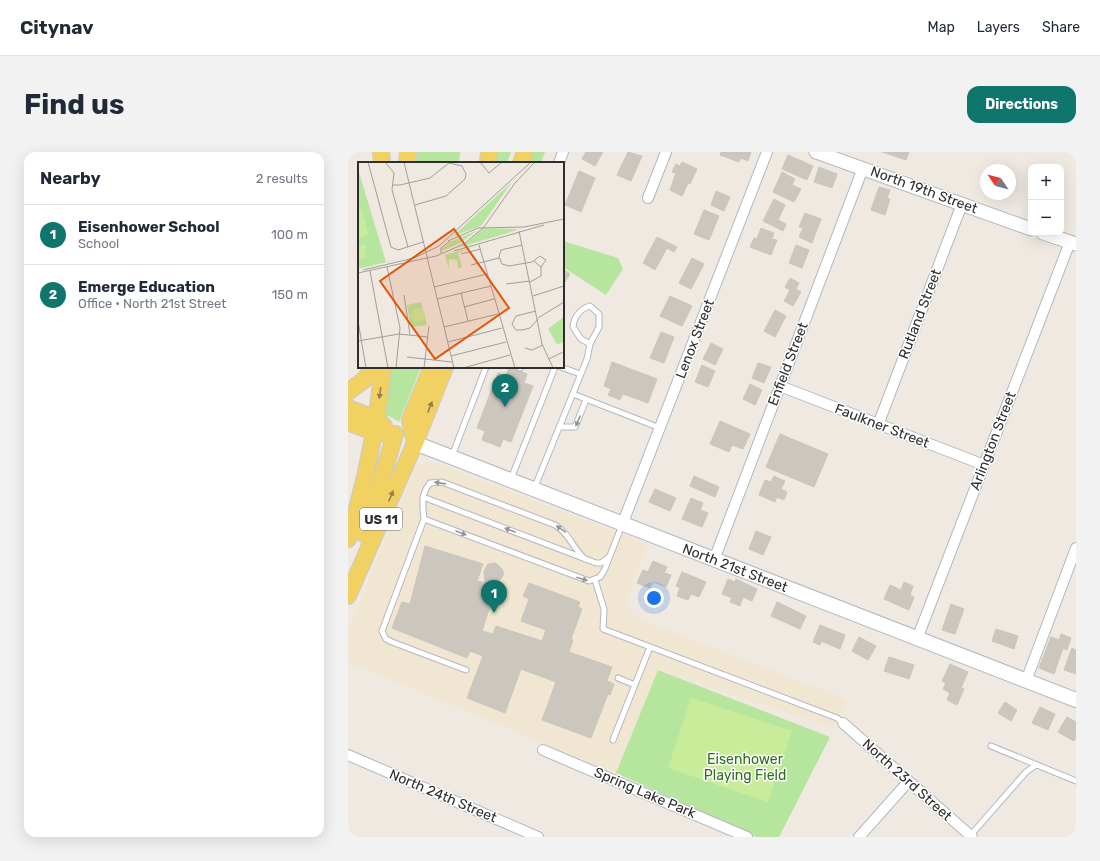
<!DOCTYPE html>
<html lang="en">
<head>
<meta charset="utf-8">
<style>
	:root { --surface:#fff; --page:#f2f2f3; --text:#1f2937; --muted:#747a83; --line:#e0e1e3; --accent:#0f766e }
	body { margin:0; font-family:Rubik,sans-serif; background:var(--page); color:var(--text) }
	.controls { position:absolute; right:12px; top:12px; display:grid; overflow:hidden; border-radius:8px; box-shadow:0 4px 16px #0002 }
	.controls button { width:36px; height:36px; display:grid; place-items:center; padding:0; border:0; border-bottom:1px solid var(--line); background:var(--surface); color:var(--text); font:20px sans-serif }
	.compass { position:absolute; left:632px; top:12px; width:36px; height:36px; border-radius:50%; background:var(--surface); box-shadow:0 4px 16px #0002; rotate:305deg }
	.you { position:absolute; left:306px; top:446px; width:14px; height:14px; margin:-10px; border:3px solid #fff; border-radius:50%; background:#1a73e8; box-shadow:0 0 0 6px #1a73e833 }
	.badge { display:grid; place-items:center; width:26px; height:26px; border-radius:50%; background:var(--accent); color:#fff; font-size:13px; font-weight:700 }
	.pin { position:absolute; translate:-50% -33px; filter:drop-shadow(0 1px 2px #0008) }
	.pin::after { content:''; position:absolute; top:21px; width:14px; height:12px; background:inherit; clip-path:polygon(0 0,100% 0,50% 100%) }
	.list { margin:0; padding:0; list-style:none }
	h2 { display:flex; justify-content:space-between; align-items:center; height:52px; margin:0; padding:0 16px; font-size:17px }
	h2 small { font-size:13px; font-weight:400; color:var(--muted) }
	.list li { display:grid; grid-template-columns:26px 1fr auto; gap:12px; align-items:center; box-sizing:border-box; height:60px; padding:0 16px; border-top:1px solid var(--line) }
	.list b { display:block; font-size:15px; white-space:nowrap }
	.list p { margin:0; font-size:13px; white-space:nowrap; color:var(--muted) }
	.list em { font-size:13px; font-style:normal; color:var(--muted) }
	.map { position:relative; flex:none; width:728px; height:685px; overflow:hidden; border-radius:12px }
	header { display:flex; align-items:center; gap:24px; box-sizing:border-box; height:56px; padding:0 20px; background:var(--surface); border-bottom:1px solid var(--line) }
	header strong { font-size:19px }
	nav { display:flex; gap:22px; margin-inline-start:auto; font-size:14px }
	.intro { display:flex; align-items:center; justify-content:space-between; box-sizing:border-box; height:96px; padding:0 24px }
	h1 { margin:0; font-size:28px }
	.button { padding:10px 18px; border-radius:12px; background:var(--accent); color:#fff; font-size:14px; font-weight:700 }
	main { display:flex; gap:24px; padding:0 24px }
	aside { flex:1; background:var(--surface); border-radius:12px; box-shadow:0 4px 16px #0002 }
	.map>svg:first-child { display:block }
	.education { fill:#f0e6d1 }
	.green { fill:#b6e59e }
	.pitch { fill:#c9ec9a }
	.building { fill:#cbc7bf; stroke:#cbc5ba }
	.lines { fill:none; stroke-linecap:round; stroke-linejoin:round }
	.service-casing { stroke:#b4b7c1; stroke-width:7 }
	.minor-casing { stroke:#b4b7c1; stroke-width:12 }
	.tertiary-casing { stroke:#b4b7c1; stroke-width:15 }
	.secondary-casing { stroke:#b4b7c1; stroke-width:16 }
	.primary-casing { stroke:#c9c9c9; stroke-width:18 }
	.service { stroke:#fff; stroke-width:5 }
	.minor { stroke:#fff; stroke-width:10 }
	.tertiary { stroke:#fff; stroke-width:13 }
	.secondary { stroke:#fff; stroke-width:14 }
	.primary { stroke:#f2d163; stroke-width:16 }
	.oneway { fill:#908048 }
	.oneway2 { fill:#969696 }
	.labels { text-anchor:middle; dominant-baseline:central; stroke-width:3; stroke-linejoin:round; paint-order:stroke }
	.shield { fill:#fff; stroke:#6d6d6d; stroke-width:1 }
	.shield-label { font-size:13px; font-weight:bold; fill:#2e2e2e }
	.street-label { font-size:14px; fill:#2e2e2e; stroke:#fff }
	.park-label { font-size:14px; fill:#2c6e1b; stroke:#fff }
	.inset-road { fill:none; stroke:#a29e99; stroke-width:1 }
	.view { fill:#df570e; fill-opacity:0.15; stroke:#df570e; stroke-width:2 }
	.inset-edge { fill:none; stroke:#2e2e2e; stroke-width:2 }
</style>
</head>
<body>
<header>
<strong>Citynav</strong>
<nav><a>Map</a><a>Layers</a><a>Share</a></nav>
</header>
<div class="intro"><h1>Find us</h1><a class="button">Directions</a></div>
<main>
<aside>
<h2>Nearby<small>2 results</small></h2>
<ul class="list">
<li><span class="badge">1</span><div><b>Eisenhower School</b><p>School</p></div><em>100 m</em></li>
<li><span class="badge">2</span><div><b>Emerge Education</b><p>Office · North 21st Street</p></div><em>150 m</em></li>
</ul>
</aside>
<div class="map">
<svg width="728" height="685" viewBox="0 0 728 685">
	<rect width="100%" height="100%" fill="#efe9e1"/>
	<path class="education" d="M84 310 300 392 276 454 293 468 500 548 485 576 310 518 268 621 0 510V479L67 315 75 311Z"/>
	<path class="green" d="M69 0H112L111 11H68Z
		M147 0H163L159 11H147Z
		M186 0H197L193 11H182Z
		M215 89 270 106 275 117 258 143 215 115Z
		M38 215H73L51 270 43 265 33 262Z
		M310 518 482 585 431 685H408L268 621Z"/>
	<path class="pitch" d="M343 546 444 579 420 650 320 616Z"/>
	<path class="building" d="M238 0H255L247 14 234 7Z
		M280 0 294 4 283 29 269 23Z
		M373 0H403L400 9 393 6 391 10 372 3Z
		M534 0H561L558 8Z
		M440 3 465 14 459 28 434 17Z
		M334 10 349 17 342 32 340 31 334 44 322 38 328 21 324 20 328 12 332 14Z
		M471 15 489 22 484 36 466 30Z
		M231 19 247 26 233 60 217 53Z
		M434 20 447 27 444 33 453 37 446 50 425 40Z
		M531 35 542 38 539 46 542 47 537 63 523 58Z
		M368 39 382 45 376 59 363 53Z
		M426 47 437 53 430 68 438 72 435 79 415 69Z
		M356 58 371 64 361 88 346 82Z
		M457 61 473 67 464 91 451 85 455 76 451 75Z
		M413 76 426 81 424 87 429 88 423 103 402 95 406 86 409 87Z
		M309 85 329 95 326 100 319 96 307 118 295 111Z
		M448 93 461 98 454 116 441 111Z
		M344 106 356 112 343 137 331 131Z
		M215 117 222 122 215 133Z
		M442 126 451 131 448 137 453 140 445 154 436 149 442 138 437 135Z
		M322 144 344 154 334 174 312 164Z
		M427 158 438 164 427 185 416 179Z
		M313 180 326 185 316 211 302 206Z
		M363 191 375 197 367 213 355 207Z
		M264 210 309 227 300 251 275 242 272 248 260 243 263 237 256 234Z
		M410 211 423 215 416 231 404 226Z
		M354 213 367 219 360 235 347 230Z
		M161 215 179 222 176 231 185 234 163 290 155 287 152 295 134 288 137 279 129 276 150 221 158 224Z
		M402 232 414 238 407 253 395 247Z
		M372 269 402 282 395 297 384 293 381 300 362 292Z
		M432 282 480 302 466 335 418 315Z
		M346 324 371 335 367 345 342 334Z
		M426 324 437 329 433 337 439 340 436 348 429 345 427 350 411 343 417 328 423 330Z
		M307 337 328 346 322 359 301 350Z
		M343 346 355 351 352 358 360 361 354 375 334 367Z
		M408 379 423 385 415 403 401 397Z
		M77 394 135 412 129 429 137 431 136 419 140 412 148 411 154 417 156 422 147 435H148L134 479 145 482 148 474 194 489 198 478 173 469 181 447 175 444 181 431 232 450 230 455 234 457 223 487 225 488 221 500 264 515 259 529 266 532 262 543 260 542 243 586 194 568 208 530 173 517 157 561 119 546 135 504 122 499 119 506 44 476 54 450 62 452Z
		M305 409 319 415 316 421 323 423 318 435 305 430 302 436 289 431 295 418 300 420Z
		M334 420 358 430 351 445 343 442 340 448 329 444 332 436 328 434Z
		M380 427 387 430 388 427 409 437 404 449 395 445 392 454 382 450 384 446 374 442Z
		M556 430 565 434 562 443 566 445 561 458 536 447 542 433 553 438Z
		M429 450 458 464 452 477 423 464Z
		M603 452 616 457 607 482 594 478Z
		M472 473 497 483 492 497 473 489 472 493 465 490Z
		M648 477 670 484 666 497 644 489Z
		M713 482 723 486 719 498 715 496 706 522 691 516 703 485 711 488Z
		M511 485 528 494 520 508 504 499Z
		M724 496 728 498V522L716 518Z
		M541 505 566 513 561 527 536 519Z
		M602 512 620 520 613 536 616 537 609 553 599 548 602 541 595 537 598 531 594 529Z
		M657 550 669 558 663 569 650 561Z
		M692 555 707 562 700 578 684 571Z
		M719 565 728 570V586L726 589 710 580Z"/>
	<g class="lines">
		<defs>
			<path id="service" d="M213 215 232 222
				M172 216V215
				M225 242 312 276
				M211 275H227L238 248
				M104 304 138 215
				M163 327 207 215
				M186 337 239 207 242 192 251 175V162L242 154C232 157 226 165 225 175L233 187 242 192
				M75 345 248 411H253L261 405
				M76 367 241 429 252 425 256 419 274 373
				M247 428 256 457 255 477 489 566 495 571
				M118 518 44 490 38 487 34 479 76 367C75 354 72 343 82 331L94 330 207 373C223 383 224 396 237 407
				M270 526 287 533
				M265 588 302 495
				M643 594 728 629
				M622 684 678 620 688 613"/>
			<path id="minor" d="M211 11 215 0
				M300 46 318 0
				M432 234 636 313
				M530 273 614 52
				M274 373 419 0
				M366 408 515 16
				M569 487 722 90
				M678 529 728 396
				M495 571 624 685
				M195 598 399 685
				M0 603 190 685
				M511 685 560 630"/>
			<path id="tertiary" d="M468 0 683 77
				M695 81 728 92"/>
			<path id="secondary" d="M67 291 728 548"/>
			<path id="primary" d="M33 0 34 11
				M59 11 60 0
				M140 11 141 0
				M173 11 177 0
				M0 240 16 228 26 215
				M0 256 28 267 36 274
				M0 270 26 280 35 281
				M67 291 62 268 84 215
				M17 383 47 282
				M0 387C18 331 29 273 35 215
				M0 444 67 291 97 215"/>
		</defs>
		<use href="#service" class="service-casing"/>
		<use href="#minor" class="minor-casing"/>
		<use href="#tertiary" class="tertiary-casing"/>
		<use href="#secondary" class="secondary-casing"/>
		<use href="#primary" class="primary-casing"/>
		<use href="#service" class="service"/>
		<use href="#minor" class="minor"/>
		<use href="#tertiary" class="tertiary"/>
		<use href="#secondary" class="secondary"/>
		<use href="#primary" class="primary"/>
	</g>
	<defs><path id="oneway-solid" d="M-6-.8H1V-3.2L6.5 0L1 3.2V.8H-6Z"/></defs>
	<g class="oneway">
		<use href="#oneway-solid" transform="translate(32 241) rotate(98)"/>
		<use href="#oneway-solid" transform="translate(82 255) rotate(-68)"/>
		<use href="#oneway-solid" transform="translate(43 344) rotate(-67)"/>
	</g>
	<g class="oneway2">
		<use href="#oneway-solid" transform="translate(230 269) rotate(113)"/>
		<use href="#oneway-solid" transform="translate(92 331) rotate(-172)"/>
		<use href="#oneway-solid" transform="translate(213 377) rotate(-146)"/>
		<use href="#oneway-solid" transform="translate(162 378) rotate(-159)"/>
		<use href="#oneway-solid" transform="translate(113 381) rotate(21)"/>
		<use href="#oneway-solid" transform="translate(234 427) rotate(16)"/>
	</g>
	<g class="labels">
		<rect class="shield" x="12" y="356" width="42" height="22" rx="3"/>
		<g class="shield-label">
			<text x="33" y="367">US 11</text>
		</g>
		<g class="street-label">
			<text transform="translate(576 38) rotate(20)">North 19th Street</text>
			<text transform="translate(572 162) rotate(-69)">Rutland Street</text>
			<text transform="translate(347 187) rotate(-69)">Lenox Street</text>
			<text transform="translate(440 212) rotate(-69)">Enfield Street</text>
			<text transform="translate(534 274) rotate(21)">Faulkner Street</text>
			<text transform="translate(645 289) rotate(-69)">Arlington Street</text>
			<text transform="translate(387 416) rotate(21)">North 21st Street</text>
			<text transform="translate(559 628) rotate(42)">North 23rd Street</text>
			<text transform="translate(297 641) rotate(23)">Spring Lake Park</text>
			<text transform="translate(95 644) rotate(23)">North 24th Street</text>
		</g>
		<g class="park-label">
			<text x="397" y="607">Eisenhower<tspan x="397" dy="16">Playing Field</tspan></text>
		</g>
	</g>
	<g transform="translate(10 10)">
		<rect width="206" height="206" fill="#efe9e1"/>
		<path d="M0 7 28 100 46 96 0 107ZM154 20 123 64 95 74ZM126 66 159 67V68L103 85ZM120 68 102 81 84 89 83 87 94 79ZM119 84 100 91 104 105 100 106 99 98 91 97V107L87 93ZM63 140 69 163 53 165 49 143ZM206 155V180L199 182 190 167Z" fill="#b6e59e"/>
		<path d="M0 46 4 48 10 72 0 78ZM0 83H7L9 87H6L8 95 0 98ZM53 153a7 7 0 1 1 14 0a7 7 0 1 1-14 0Z" fill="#c9ec9a"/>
		<path class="inset-road" d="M10 0 33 85 40 88 65 80M27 0 36 11 34 28 50 85M46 0 96 206M122 0 131 11 144 0M34 23H42L72 16 91 1 104 4 108 12 107 17 88 34 57 43M161 69 184 182 195 206M90 79 120 66 166 65 206 57M121 83 157 206M164 83 143 88 141 95 144 102 151 104 174 100 182 94 188 98 183 105M96 89 186 63M83 91V86L92 79M103 92 123 87M113 103 141 96M29 105 42 166 38 206M5 108 56 96 81 84 173 0M12 109 30 206M0 111 78 94 106 82 126 65 157 21 177 0M172 120 183 114V105L176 99M148 122 172 119M76 125 129 112M103 131 110 159M46 133 52 173M175 134 206 124M79 137 133 124M106 145 136 137M180 156 206 140M0 159 8 206M154 162 158 168H164L172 166 180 157M154 162 158 154 178 149M86 165 140 152M0 179 41 172 70 175M90 180 144 166M167 186 174 188 185 183M93 194 148 180M49 195 94 200M191 197 205 190M66 206 71 164M105 206 152 193"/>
		<path class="view" d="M96 67 151 146 77 197 22 119Z"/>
		<rect width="206" height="206" class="inset-edge"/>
	</g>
</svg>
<div class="controls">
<button>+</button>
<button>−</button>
</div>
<svg class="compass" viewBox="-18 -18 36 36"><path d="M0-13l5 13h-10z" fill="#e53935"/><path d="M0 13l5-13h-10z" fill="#747a83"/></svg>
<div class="you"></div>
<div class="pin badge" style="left:146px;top:461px">1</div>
<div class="pin badge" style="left:157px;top:255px">2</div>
</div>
</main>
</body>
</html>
